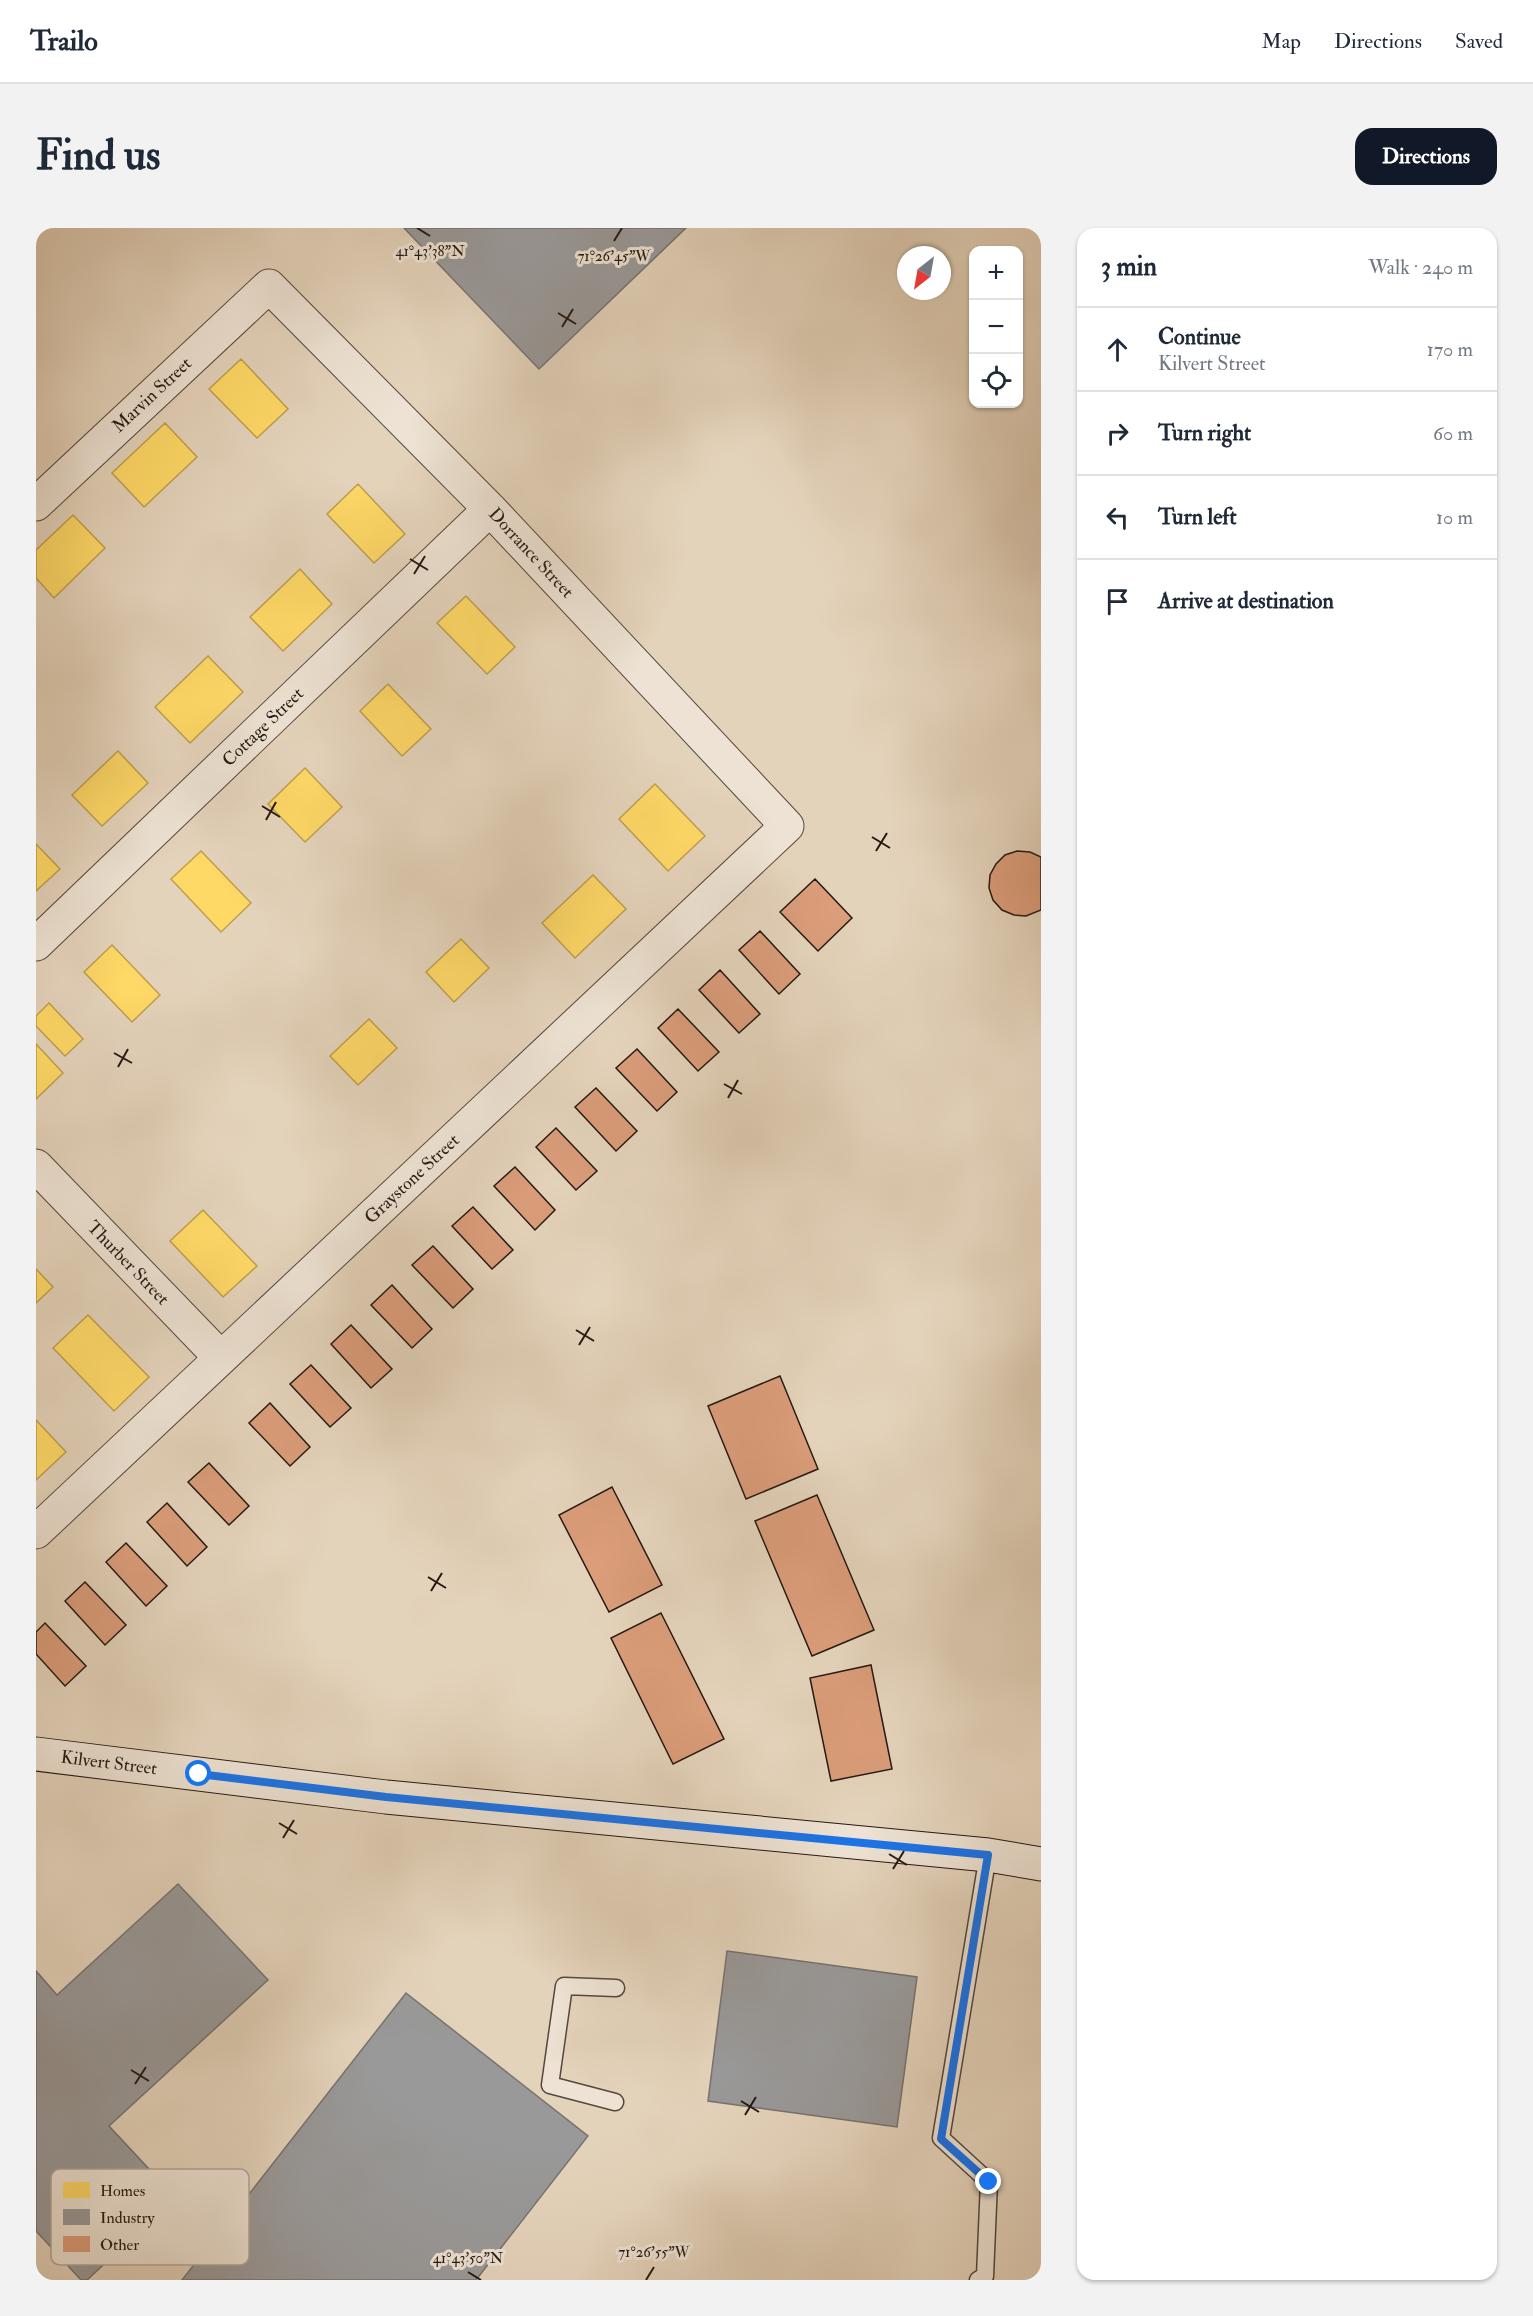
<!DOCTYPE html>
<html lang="en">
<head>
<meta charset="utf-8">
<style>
	:root { --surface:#fff; --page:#f2f2f3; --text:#1f2937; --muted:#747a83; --line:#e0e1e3; --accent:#111827 }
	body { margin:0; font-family:"IM FELL Double Pica",serif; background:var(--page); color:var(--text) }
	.controls { position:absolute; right:18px; top:18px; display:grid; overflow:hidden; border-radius:12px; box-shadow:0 2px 4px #0004 }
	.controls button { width:54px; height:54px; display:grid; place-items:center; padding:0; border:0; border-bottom:2px solid var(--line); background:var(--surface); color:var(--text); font:30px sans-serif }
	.compass { position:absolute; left:861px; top:18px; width:54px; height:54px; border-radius:50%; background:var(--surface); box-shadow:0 2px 4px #0004; rotate:211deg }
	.stop { position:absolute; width:18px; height:18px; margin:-14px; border:4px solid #1a73e8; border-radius:50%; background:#fff }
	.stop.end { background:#1a73e8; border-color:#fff; box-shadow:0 2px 6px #0008 }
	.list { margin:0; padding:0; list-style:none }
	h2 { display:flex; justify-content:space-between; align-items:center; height:78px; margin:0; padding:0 24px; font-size:26px }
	h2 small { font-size:20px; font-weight:400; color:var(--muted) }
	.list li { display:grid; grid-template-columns:39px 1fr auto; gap:18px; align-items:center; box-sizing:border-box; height:84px; padding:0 24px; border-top:2px solid var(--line) }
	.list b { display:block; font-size:22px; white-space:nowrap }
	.list p { margin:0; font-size:20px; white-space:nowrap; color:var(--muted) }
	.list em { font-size:20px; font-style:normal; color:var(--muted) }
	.icon { flex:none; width:33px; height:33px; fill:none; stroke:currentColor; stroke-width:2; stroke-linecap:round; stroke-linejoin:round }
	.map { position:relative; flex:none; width:1005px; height:2052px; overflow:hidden; border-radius:18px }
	header { display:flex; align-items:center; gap:36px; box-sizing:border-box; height:84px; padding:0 30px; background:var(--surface); border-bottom:2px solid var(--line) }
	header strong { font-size:28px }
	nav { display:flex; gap:33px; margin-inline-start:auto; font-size:21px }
	.intro { display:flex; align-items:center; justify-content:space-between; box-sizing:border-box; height:144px; padding:0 36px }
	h1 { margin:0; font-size:42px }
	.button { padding:15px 27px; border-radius:18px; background:var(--accent); color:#fff; font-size:21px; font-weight:700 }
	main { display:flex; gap:36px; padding:0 36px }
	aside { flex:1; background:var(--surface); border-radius:18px; box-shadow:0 2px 4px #0004 }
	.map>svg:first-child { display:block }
	.homes { fill:#ffd966; stroke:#bd9f4d; stroke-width:1.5 }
	.industry { fill:#999; stroke:#767370; stroke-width:1.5 }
	.building { fill:#db9d7a; stroke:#241912; stroke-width:1.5 }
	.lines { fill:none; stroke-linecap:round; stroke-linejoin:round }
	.lane-casing { stroke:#54483c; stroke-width:19 }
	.street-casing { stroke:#54483c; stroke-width:35 }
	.secondary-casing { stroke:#241912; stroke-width:35 }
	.lane { stroke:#ede2d3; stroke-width:16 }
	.street { stroke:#ede2d3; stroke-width:33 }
	.secondary { stroke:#ede2d3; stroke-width:33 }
	.route { stroke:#1a73e8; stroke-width:8 }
	.ticks { fill:none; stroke:#241912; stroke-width:2 }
	.labels { text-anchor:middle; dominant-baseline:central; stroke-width:6; stroke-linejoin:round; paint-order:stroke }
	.street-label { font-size:18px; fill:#241912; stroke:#ede2d3 }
	.key { fill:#ede2d3; stroke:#b1a699; stroke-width:1.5 }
	.key-label { font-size:16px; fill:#241912 }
	.ticks-label { font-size:15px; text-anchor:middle; fill:#241912; stroke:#ede2d3; stroke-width:6; stroke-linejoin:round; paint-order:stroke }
</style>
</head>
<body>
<header>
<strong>Trailo</strong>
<nav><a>Map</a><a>Directions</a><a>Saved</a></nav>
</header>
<div class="intro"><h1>Find us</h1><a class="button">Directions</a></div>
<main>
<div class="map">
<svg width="1005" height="2052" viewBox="0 0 1005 2052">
	<rect width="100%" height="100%" fill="#e4d3bb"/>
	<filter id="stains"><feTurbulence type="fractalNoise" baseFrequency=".00333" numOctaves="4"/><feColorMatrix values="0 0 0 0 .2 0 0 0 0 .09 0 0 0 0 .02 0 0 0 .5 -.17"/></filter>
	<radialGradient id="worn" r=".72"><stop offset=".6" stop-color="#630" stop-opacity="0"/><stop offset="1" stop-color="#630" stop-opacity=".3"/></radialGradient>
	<path class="homes" d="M205 131 252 181 221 210 173 161Z
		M129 195 161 229 108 279 76 245Z
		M322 256 369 306 338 335 291 286Z
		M37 287 69 320 18 370 0 350V322Z
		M264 341 296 376 247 423 214 389Z
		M430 368 479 419 451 446 401 395Z
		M172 428 207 464 154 515 119 479Z
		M352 456 395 501 366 528 324 483Z
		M82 523 112 555 66 598 36 567Z
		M269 540 306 579 269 614 232 576Z
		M619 556 669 608 632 643 583 591Z
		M0 616 24 641 0 663Z
		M165 623 215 675 185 704 135 651Z
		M557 647 590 681 539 730 506 695Z
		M425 711 453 740 418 774 390 744Z
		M76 717 124 767 96 794 48 744Z
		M13 775 47 811 29 828 0 798V788Z
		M333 791 361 820 322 857 294 828Z
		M0 816 27 845 0 871Z
		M167 982 221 1038 187 1069 134 1013Z
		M0 1041 17 1059 0 1075Z
		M52 1087 113 1149 78 1183 17 1120Z
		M0 1192 30 1224 0 1252Z"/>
	<path class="industry" d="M368 0H650L503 141Z
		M142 1656 232 1752 73 1898 140 1970 51 2052H45L0 2003V1743L21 1767Z
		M691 1723 881 1749 861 1899 672 1873Z
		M370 1765 552 1908 440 2052H146Z"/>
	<path class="building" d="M981 623 994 624 1005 629V682L990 688 978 687 966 682 957 672 953 660 954 647 960 636 969 627Z
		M779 651 816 690 782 723 744 684Z
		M724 703 764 746 743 766 703 722Z
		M684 742 724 786 703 805 663 762Z
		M642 781 683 824 662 843 622 800Z
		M601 821 641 864 621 883 580 840Z
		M560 860 601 903 580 923 539 879Z
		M520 900 561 943 540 962 500 919Z
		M479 939 519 982 499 1002 458 958Z
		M437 979 477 1022 456 1041 416 998Z
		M397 1018 437 1061 417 1080 376 1037Z
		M356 1057 396 1101 376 1120 335 1077Z
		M315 1097 356 1141 335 1160 295 1116Z
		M275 1137 315 1180 294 1199 254 1156Z
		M744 1148 782 1241 710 1271 672 1178Z
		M234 1175 274 1219 254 1238 213 1195Z
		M173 1235 213 1278 193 1297 152 1254Z
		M576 1259 626 1357 573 1384 523 1287Z
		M781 1267 838 1402 776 1428 719 1293Z
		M131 1275 171 1319 151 1338 111 1294Z
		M90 1315 131 1358 110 1378 70 1334Z
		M49 1354 90 1397 69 1417 29 1373Z
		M625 1385 688 1511 637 1536 575 1410Z
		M9 1395 50 1438 29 1458 0 1426V1404Z
		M835 1437 856 1541 795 1553 774 1450Z"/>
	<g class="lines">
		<defs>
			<path id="lane" d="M579 1874 514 1857 528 1758 580 1760
				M942 2052 949 2048 953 1954 905 1910 952 1627"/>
			<path id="street" d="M0 276 233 58 454 281 751 598 0 1304
				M0 716 454 281
				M0 938 185 1130"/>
			<path id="secondary" d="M0 1526 350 1569 952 1627 1005 1636"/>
		</defs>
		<use href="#lane" class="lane-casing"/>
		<use href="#street" class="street-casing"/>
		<use href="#secondary" class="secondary-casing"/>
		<use href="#lane" class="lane"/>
		<use href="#street" class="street"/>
		<use href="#secondary" class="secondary"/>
	</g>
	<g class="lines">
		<path class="route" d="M163 1546 350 1569 952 1627 905 1911 953 1954"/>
	</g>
	<path class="ticks" d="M381 0 394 8M578 13 586 0M522 85 540 96M526 99 537 81M374 331 392 342M378 346 389 328M226 578 244 589M230 592 240 574M836 609 854 620M840 623 851 605M78 825 96 835M82 839 92 821M688 856 706 866M692 870 702 852M540 1102 558 1113M543 1117 554 1099M392 1349 410 1360M395 1363 406 1345M243 1595 261 1606M247 1610 258 1592M853 1626 871 1637M857 1641 868 1623M95 1842 113 1853M99 1856 110 1839M705 1873 723 1884M709 1887 720 1869M432 2044 445 2052M610 2052 618 2039"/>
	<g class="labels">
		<g class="street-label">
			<text transform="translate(116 167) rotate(-43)">Marvin Street</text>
			<text transform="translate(495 325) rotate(47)">Dorrance Street</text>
			<text transform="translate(227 499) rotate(-44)">Cottage Street</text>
			<text transform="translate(376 951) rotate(-43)">Graystone Street</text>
			<text transform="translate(92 1035) rotate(46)">Thurber Street</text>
			<text transform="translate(73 1535) rotate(7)">Kilvert Street</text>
		</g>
	</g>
	<rect x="15" y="1941" width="198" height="96" rx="9" class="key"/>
	<rect x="27" y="1954" width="27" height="16" fill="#ffd966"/>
	<rect x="27" y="1981" width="27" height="16" fill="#999"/>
	<rect x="27" y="2008" width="27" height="16" fill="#db9d7a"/>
	<g class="key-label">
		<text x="64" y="1968">Homes</text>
		<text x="64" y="1995">Industry</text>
		<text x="64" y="2022">Other</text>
	</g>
	<g class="ticks-label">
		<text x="394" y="28">41°43'38"N</text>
		<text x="578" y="33">71°26'45"W</text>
		<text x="618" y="2029">71°26'55"W</text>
		<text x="432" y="2035">41°43'50"N</text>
	</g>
	<rect width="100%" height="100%" filter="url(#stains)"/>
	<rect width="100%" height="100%" fill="url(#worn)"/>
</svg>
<div class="controls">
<button>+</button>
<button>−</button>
<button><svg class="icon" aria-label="locate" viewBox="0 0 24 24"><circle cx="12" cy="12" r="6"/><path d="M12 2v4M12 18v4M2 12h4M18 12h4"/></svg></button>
</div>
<svg class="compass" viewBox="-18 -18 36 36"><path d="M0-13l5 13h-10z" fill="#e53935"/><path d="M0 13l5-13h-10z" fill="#747a83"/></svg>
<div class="stop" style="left:163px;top:1546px"></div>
<div class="stop end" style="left:953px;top:1954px"></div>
</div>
<aside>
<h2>3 min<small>Walk · 240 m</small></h2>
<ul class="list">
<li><svg class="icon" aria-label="ahead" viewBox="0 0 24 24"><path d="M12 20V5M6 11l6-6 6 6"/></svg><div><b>Continue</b><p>Kilvert Street</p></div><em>170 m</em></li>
<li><svg class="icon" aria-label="right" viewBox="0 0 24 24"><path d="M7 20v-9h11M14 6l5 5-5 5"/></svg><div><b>Turn right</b></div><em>60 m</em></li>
<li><svg class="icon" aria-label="left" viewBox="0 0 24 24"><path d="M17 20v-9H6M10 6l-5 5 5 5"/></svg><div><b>Turn left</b></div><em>10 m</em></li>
<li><svg class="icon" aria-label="arrive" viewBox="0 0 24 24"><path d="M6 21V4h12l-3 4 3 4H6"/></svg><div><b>Arrive at destination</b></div></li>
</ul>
</aside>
</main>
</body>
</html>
